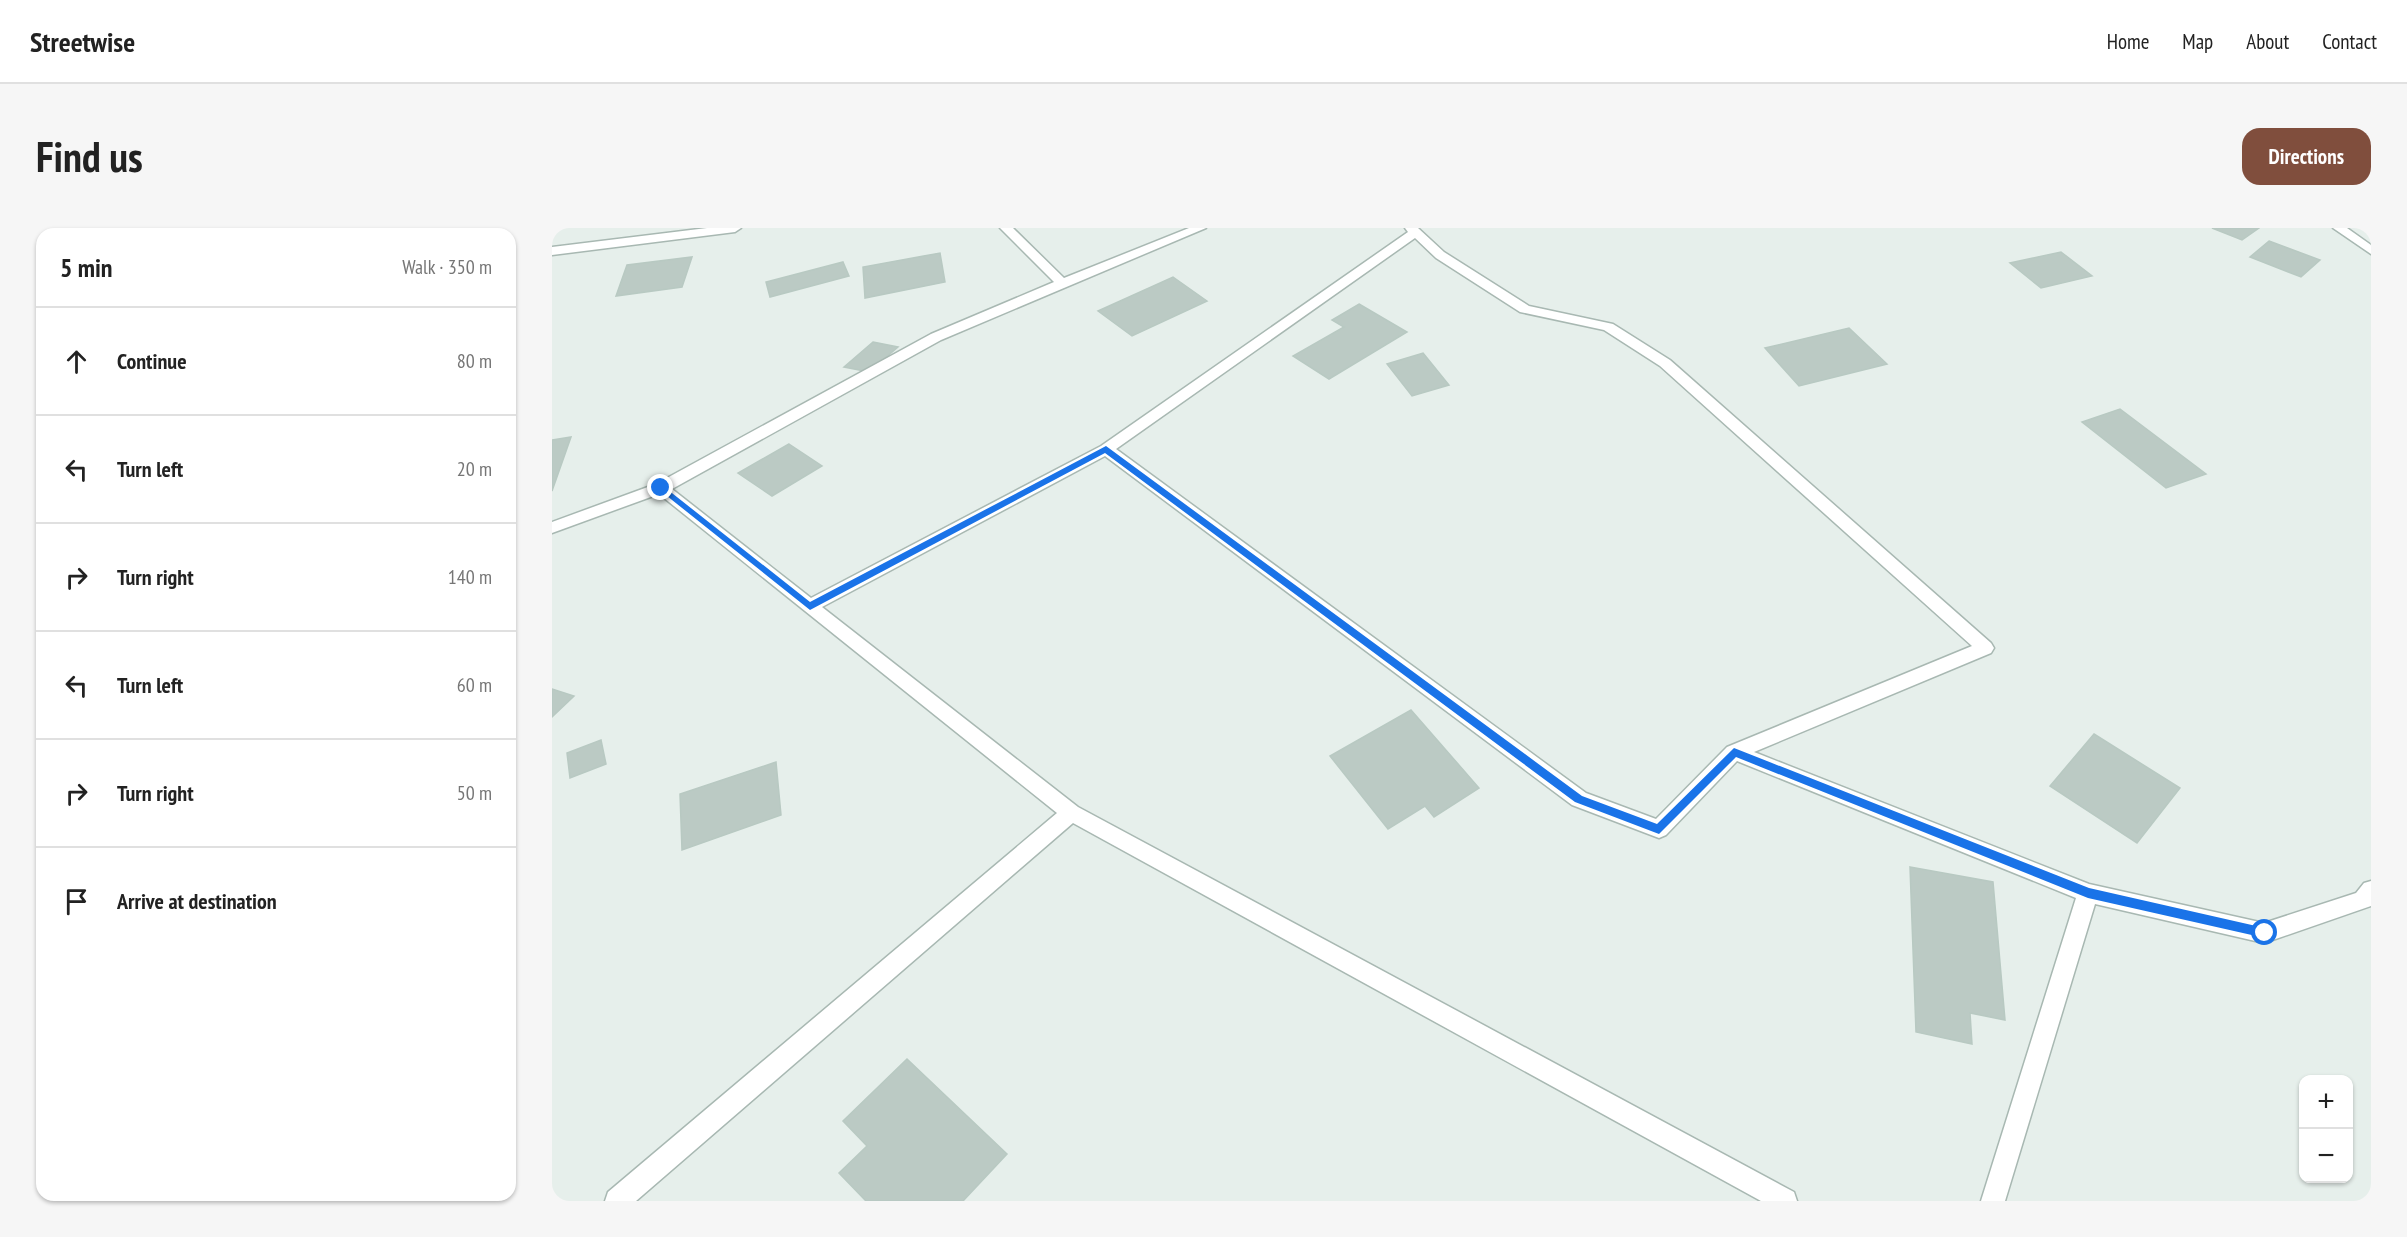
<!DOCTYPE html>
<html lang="en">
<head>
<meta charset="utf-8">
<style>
	:root { --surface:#fff; --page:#f6f6f6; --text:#222; --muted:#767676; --line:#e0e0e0; --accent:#804e3d }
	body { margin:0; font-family:"PT Sans Narrow",sans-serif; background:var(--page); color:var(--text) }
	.controls { position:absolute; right:18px; bottom:18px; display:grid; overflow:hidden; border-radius:12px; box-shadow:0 2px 4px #0004 }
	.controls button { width:54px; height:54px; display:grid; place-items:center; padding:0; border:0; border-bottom:2px solid var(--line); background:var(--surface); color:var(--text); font:30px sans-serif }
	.stop { position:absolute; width:18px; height:18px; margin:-14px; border:4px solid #1a73e8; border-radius:50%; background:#fff }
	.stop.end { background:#1a73e8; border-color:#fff; box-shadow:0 2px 6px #0008 }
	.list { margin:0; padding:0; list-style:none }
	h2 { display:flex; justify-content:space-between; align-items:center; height:78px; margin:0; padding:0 24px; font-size:26px }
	h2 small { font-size:20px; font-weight:400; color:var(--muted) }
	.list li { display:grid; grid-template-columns:39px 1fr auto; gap:18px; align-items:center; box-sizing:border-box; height:108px; padding:0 24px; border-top:2px solid var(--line) }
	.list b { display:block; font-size:22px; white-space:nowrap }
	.list em { font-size:20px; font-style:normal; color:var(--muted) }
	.icon { flex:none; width:33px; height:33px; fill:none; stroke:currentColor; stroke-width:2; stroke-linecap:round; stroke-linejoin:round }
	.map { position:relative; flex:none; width:1819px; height:973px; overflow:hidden; border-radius:18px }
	header { display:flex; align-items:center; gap:36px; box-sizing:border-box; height:84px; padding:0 30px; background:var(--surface); border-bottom:2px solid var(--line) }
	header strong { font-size:28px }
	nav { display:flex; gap:33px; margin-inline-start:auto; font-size:21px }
	.intro { display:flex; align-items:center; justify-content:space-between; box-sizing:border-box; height:144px; padding:0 36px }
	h1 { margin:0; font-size:42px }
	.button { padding:15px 27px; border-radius:18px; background:var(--accent); color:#fff; font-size:21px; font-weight:700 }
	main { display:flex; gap:36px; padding:0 36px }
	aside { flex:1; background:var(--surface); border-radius:18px; box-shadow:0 2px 4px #0004 }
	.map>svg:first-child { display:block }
	.building { fill:#bbcac4; stroke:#b8c9c2; stroke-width:1.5 }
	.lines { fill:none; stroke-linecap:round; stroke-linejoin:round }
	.minor-casing { stroke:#a8b8b2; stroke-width:3 }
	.minor { fill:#fff; fill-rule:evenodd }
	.route { fill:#1a73e8 }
</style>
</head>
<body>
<header>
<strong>Streetwise</strong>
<nav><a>Home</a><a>Map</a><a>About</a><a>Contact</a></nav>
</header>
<div class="intro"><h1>Find us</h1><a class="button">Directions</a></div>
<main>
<aside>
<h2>5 min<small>Walk · 350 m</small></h2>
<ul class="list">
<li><svg class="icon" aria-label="ahead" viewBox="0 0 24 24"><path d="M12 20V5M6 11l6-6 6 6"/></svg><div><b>Continue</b></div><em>80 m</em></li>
<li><svg class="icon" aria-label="left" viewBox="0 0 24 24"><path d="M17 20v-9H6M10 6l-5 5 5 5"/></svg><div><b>Turn left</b></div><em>20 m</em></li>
<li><svg class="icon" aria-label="right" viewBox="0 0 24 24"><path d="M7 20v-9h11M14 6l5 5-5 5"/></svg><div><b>Turn right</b></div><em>140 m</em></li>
<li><svg class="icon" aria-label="left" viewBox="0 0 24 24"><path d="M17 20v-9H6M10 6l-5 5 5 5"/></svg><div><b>Turn left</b></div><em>60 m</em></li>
<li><svg class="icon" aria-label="right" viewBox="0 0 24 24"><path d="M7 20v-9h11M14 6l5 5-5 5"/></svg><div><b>Turn right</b></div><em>50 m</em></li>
<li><svg class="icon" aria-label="arrive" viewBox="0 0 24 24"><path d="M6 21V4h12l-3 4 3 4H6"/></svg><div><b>Arrive at destination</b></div></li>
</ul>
</aside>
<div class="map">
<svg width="1819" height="973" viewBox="0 0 1819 973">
	<rect width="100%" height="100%" fill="#e6efeb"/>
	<path class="building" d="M1660 0H1707L1690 12Z
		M1717 13 1768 32 1749 49 1698 29Z
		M1509 24 1540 48 1489 60 1458 35Z
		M388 25 393 54 313 70 311 39Z
		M140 29 130 59 64 68 75 37Z
		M291 34 297 48 218 69 214 54Z
		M621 49 655 73 580 108 546 83Z
		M807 76 855 104 777 151 741 128 792 99 780 92Z
		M1297 100 1335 136 1247 158 1213 120Z
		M321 114 346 119 317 144 292 139Z
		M871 125 897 157 860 168 835 136Z
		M1568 181 1654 246 1614 260 1530 194Z
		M19 209 0 263V212Z
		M237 216 270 238 220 268 186 245Z
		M0 461 22 468 0 489Z
		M859 482 927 560 882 589 873 578 836 601 778 528Z
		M1542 506 1628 560 1585 615 1498 558Z
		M49 512 54 536 18 550 15 525Z
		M224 534 229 587 130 622 128 566Z
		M1358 639 1441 654 1453 792 1418 785 1420 816 1364 804Z
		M355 831 455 926 411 973H314L287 945 315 918 291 893Z"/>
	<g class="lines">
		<defs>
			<path id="minor" d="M155 0H189L183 4 0 27V19Z
				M448 0H461L512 50 637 0H654L389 112 120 261 259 370 549 218 856 4 853 0H866L892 24 977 78 1061 96 1118 132 1439 415 1442 420 1439 425 1202 524 1537 656 1712 695 1804 665 1812 655 1819 653V678L1712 715 1543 676 1453 973H1429L1524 670 1185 533 1114 607 1107 610 1020 577 553 228 270 379 526 579 1242 964 1245 973H1209L521 595 84 973H53L56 964 505 585 107 266 0 305V294L104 256 379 106 502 54ZM863 10 884 30 968 84 1052 102 1108 138 1420 418 1175 519 1104 591 1034 565 564 221Z
				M1781 0H1795L1819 17V26Z"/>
		</defs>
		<use href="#minor" class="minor-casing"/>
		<use href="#minor" class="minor"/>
	</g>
	<path class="route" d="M554 218 1030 568 1105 596 1182 520 1537 660 1713 700 1718 705 1713 710 1536 670 1184 529 1107 606 1023 574 553 225 258 382 105 260 111 258 258 374Z"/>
</svg>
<div class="controls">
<button>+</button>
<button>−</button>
</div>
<div class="stop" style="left:1713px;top:705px"></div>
<div class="stop end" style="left:109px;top:260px"></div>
</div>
</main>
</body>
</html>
